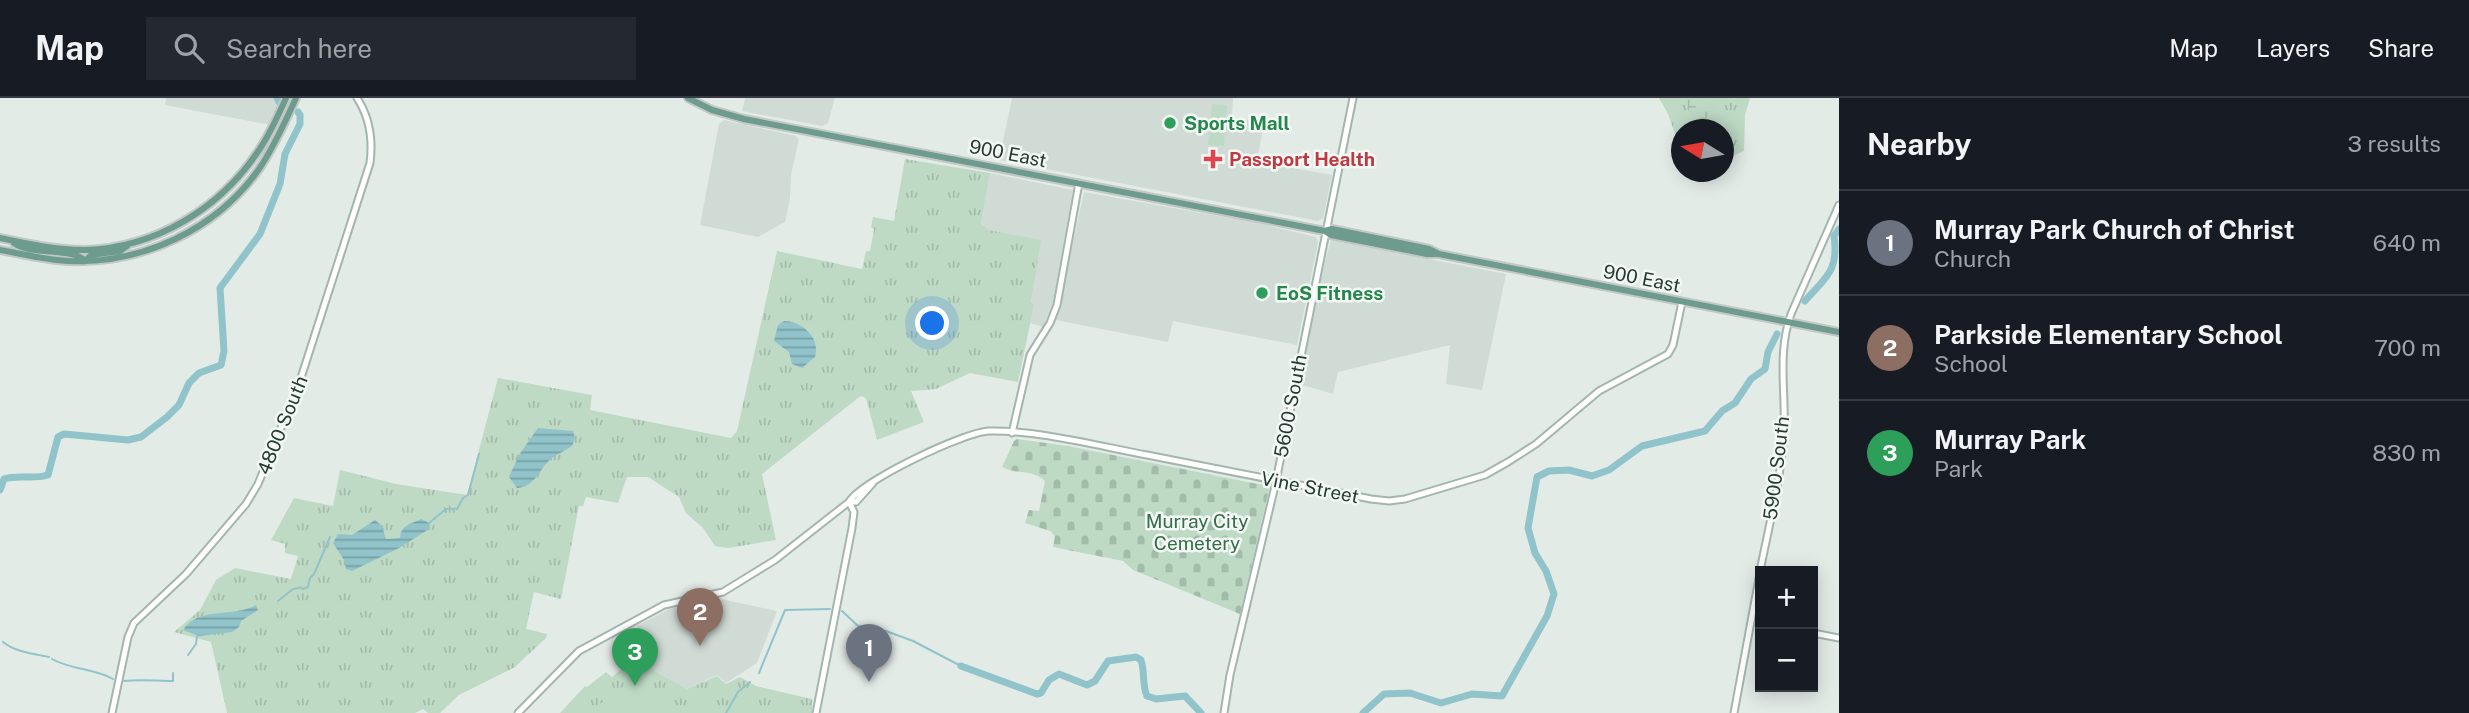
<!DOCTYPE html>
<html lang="en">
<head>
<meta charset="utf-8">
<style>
	:root { --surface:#171b24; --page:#242831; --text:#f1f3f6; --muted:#9ea1a6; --line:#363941; --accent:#1a73e8 }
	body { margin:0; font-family:"Public Sans",sans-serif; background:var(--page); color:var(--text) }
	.controls { position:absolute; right:21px; bottom:21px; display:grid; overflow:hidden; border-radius:0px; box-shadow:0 4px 18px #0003 }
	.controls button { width:63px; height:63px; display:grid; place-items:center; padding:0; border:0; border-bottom:2px solid var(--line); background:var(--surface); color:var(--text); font:35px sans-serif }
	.compass { position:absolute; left:1671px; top:21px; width:63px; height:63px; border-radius:50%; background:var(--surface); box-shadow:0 4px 18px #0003; rotate:281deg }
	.you { position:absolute; left:933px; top:226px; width:24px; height:24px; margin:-18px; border:5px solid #fff; border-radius:50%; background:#1a73e8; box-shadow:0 0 0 10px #1a73e833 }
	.badge { display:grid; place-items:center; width:46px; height:46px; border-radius:50%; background:var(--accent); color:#fff; font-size:23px; font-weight:700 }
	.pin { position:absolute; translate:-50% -58px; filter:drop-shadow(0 2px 4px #0008) }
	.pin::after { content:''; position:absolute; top:37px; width:24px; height:21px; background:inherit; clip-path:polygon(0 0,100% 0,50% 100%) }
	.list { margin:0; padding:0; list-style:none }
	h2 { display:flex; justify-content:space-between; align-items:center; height:91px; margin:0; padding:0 28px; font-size:30px }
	h2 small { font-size:23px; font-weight:400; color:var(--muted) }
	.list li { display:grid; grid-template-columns:46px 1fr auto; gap:21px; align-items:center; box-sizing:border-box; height:105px; padding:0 28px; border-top:2px solid var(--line) }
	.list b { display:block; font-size:26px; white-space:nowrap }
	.list p { margin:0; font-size:23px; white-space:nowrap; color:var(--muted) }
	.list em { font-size:23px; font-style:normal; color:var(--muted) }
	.icon { flex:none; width:38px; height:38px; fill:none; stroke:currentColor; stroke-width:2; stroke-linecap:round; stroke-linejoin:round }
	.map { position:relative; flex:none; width:1839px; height:615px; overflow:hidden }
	header { display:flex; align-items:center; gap:42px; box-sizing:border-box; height:98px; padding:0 35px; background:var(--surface); border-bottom:2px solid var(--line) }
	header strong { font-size:33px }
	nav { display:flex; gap:38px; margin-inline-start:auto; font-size:24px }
	.search { width:490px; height:63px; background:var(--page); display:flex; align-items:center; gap:18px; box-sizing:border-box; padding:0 24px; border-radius:0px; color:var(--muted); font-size:26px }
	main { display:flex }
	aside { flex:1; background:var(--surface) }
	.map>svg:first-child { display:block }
	.built { fill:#d1dbd6 }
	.grass { fill:url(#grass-tufts) }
	.wetland { fill:url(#wetland-marsh) }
	.cemetery { fill:url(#cemetery-stones) }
	.pitch { fill:#bedac5 }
	.water { fill:url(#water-rules) }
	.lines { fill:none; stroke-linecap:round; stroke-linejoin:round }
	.stream { stroke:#91c3ca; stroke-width:2 }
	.river { stroke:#91c3ca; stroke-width:7 }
	.secondary-casing { stroke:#a3b6ae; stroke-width:9 }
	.primary-casing { stroke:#c2c8c6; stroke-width:10 }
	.secondary { stroke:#fff; stroke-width:5 }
	.primary { stroke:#6d9c8e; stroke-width:6 }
	.leisure-dot { fill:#2e9e5b; stroke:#f3f8f5; stroke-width:2.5 }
	.health-dot { fill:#e0444e; stroke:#f3f8f5; stroke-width:2.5 }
	.labels { text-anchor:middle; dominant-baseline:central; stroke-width:5; stroke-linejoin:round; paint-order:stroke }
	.leisure-label { font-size:19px; font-weight:bold; fill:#27864d; stroke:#f3f8f5; text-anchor:start }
	.street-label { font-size:19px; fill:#253a34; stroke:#f3f8f5 }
	.health-label { font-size:19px; font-weight:bold; fill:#be3a42; stroke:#f3f8f5; text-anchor:start }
	.park-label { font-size:19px; fill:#346d48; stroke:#f3f8f5 }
</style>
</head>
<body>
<header>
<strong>Map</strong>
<div class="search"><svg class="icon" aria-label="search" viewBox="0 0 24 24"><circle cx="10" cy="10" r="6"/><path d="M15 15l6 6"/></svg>Search here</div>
<nav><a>Map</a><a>Layers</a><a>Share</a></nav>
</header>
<main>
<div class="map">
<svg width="1839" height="615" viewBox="0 0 1839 615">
	<defs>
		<pattern id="grass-tufts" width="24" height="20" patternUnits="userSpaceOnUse" patternTransform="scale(1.75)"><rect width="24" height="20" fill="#bedac5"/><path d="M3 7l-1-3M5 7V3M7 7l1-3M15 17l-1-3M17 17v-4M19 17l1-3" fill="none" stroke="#a3bcaa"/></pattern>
		<pattern id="wetland-marsh" width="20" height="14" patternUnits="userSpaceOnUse" patternTransform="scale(1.75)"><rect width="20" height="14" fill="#bedac5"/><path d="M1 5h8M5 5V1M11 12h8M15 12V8" fill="none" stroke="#a3bcaa"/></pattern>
		<pattern id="cemetery-stones" width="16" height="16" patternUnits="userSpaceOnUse" patternTransform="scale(1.75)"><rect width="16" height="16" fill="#bedac5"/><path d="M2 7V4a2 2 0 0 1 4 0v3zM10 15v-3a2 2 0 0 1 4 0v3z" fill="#a3bcaa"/></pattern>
		<pattern id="water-rules" width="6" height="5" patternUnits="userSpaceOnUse" patternTransform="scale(1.75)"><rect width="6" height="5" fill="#91c3ca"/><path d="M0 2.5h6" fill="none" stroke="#769fa5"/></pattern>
	</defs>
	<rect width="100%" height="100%" fill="#e3ebe7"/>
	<path class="built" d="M166 0H283L271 27 165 7Z
		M745 0H835L828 25 822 28 742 13Z
		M1012 0H1233L1232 19 1264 25 1257 63 1332 77 1323 120 1318 123 999 62Z
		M724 22 796 38 799 41 791 77 790 101 785 124 758 139 700 127 719 26Z
		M990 75 1073 92 1053 204 1043 229 1030 225 1034 207 981 124Z
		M1084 94 1258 125 1316 139 1318 144 1297 247 1173 223 1168 244 1056 222Z
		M1331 142 1506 176 1482 292 1446 286 1450 247 1338 274 1333 296 1299 286 1319 185Z
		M721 501 777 513 757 565 726 585 717 577 687 591 624 556 641 544 637 528 669 511Z"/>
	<path class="grass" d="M1659 0H1750L1745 17 1744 53 1724 62V32H1682L1681 53 1668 16Z
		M905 61 990 75 981 125 988 132 1041 142 1031 203 1034 207 1018 284 970 275 936 291 911 293 924 324 877 342 866 300 861 298 858 300 762 376 776 442 728 450 715 448 703 430 686 415 679 399 648 379H627L618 405 586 399 583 408H579L561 501 534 494 526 531 547 536 546 540 515 569 459 597 440 615H428L423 611 415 615H227L211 544 174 534 200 512 216 482 235 470 291 481 298 458 285 455V446L271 442 294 400 333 408 340 372 396 386 467 397 498 280 592 297 590 312 731 340 737 333 777 153 862 171 866 153H870L874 131 871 129 873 119 894 123Z
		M633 561 687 591 717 578 726 586 740 579 756 588 812 601V615H560L585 588 587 589 606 574 612 579Z"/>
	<path class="wetland" d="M1667 0H1716L1719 3 1703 25 1691 22 1688 5 1670 4Z"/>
	<path class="cemetery" d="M1017 341 1068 348 1268 388 1269 392 1240 516 1133 472 1123 463 1053 449 1055 438 1050 433 1025 425 1029 412 1039 413 1045 383C1032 371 1017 377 1002 369L1014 343Z"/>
	<path class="pitch" d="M1212 6 1227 7 1224 48 1208 47Z
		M650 581 665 612 659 615H601L597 607Z"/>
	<path class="water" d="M784 223C802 223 821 240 815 259L802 270 792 266 789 254 774 243 778 227Z
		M538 330 573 333 575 340 572 348C566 352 558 356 552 360 538 371 537 388 517 390L509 379 519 357Z
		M421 421 429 425V431L399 450 352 473 346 471 344 462 333 445 338 436 352 437 375 422 382 428 386 441 400 440C401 427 411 426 421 421Z
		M256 507 258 512 241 523 239 529 232 534 199 538 183 532C198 508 234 520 256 507Z"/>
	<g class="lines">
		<path class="stream" d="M457 411 463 400 468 397 479 356
			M429 425 446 411H454
			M300 489 303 491 308 489 310 480 314 476 330 439
			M278 503 293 491 299 490
			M842 513 858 528 886 533 913 543 961 568
			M3 544C15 554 34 556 49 559
			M188 557 196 546 197 538
			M52 561C71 572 94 570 113 581
			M759 575 785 512 830 511
			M124 583C141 581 157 583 173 583V575
			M726 615 738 594 750 584"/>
		<path class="river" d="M277 0 279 4
			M1805 203C1826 179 1839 173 1834 138L1839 131
			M0 392 4 381C19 376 32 382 48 377L58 339 64 336 128 342 141 339 167 319 179 307 189 285 199 275 221 267 224 253 220 190 260 136 280 86 285 56 300 26V17L298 14
			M961 568 1037 596 1041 595 1049 582 1059 576 1087 587 1095 583 1108 563 1136 559 1141 562C1145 574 1142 587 1147 598L1156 601 1185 598 1201 615
			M1363 615 1384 596 1410 595 1441 605 1472 596 1502 598 1547 518 1554 496 1546 473 1535 455 1528 430 1537 379 1549 373 1569 372 1592 378 1609 372 1642 348 1705 333 1722 313 1735 305 1751 281 1765 271 1768 254 1777 236"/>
		<defs>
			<path id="secondary" d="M1012 335 1030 257 1050 225 1057 207 1079 85
				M849 404H856L873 385
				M1760 473C1769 428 1781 380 1784 334 1786 294 1777 255 1791 216L1839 107
				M1813 535 1839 540
				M112 615 128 539 134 525 186 476 246 406 258 386 299 286 370 65C373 42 370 20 357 0
				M518 615 579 553 664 507 723 494 775 462 849 404C861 383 964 334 989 333 1038 332 1098 348 1147 357 1221 372 1296 386 1371 401L1389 403 1405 401 1485 377 1508 364 1536 346 1599 293 1668 256 1673 247 1682 204
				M816 615 852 430 854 414 849 404
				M1224 615 1230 577 1275 388 1353 0
				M1734 615 1760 475"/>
			<path id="primary" d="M688 0 712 12 744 21 1325 133 1332 131 1429 151 1439 156
				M1325 133 1331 137 1427 156H1439L1839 234
				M0 140C28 146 56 152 85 152 155 150 220 111 259 52 270 36 278 18 286 0
				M14 145C32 158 73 149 85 163
				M0 152C23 156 45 162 69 163 142 166 216 132 259 71 274 49 285 24 296 0
				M85 163 91 157 120 153 127 148"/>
		</defs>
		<use href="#secondary" class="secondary-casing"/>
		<use href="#primary" class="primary-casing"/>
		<use href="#secondary" class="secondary"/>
		<use href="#primary" class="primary"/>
	</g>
	<g class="leisure-dot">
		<circle cx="1170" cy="25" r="7"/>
		<circle cx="1262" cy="195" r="7"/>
	</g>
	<path class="health-dot" d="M1209.5 50.5h7v7h7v7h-7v7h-7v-7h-7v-7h7z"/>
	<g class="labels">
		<g class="leisure-label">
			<text x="1184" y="25">Sports Mall</text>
			<text x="1276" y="195">EoS Fitness</text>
		</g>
		<g class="street-label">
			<text transform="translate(1008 55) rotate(11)">900 East</text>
			<text transform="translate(1642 180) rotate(11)">900 East</text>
			<text transform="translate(1290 308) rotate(-79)">5600 South</text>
			<text transform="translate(282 327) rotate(-68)">4800 South</text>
			<text transform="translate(1776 370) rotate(-83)">5900 South</text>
			<text transform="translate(1310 389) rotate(11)">Vine Street</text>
		</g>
		<g class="health-label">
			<text x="1229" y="61">Passport Health</text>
		</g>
		<g class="park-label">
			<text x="1197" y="423">Murray City<tspan x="1197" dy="22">Cemetery</tspan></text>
		</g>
	</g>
</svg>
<div class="controls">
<button>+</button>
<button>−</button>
</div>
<svg class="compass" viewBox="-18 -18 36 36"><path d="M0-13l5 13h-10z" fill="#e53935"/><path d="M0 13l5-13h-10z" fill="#9ea1a6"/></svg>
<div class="you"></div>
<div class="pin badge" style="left:869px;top:584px;background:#6b7280">1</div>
<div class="pin badge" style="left:700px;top:548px;background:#8d6e63">2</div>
<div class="pin badge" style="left:635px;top:588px;background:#2e9e5b">3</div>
</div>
<aside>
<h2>Nearby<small>3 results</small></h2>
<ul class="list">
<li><span class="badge" style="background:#6b7280">1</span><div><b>Murray Park Church of Christ</b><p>Church</p></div><em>640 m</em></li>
<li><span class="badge" style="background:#8d6e63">2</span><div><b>Parkside Elementary School</b><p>School</p></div><em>700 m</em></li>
<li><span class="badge" style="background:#2e9e5b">3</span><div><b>Murray Park</b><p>Park</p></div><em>830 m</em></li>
</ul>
</aside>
</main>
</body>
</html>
